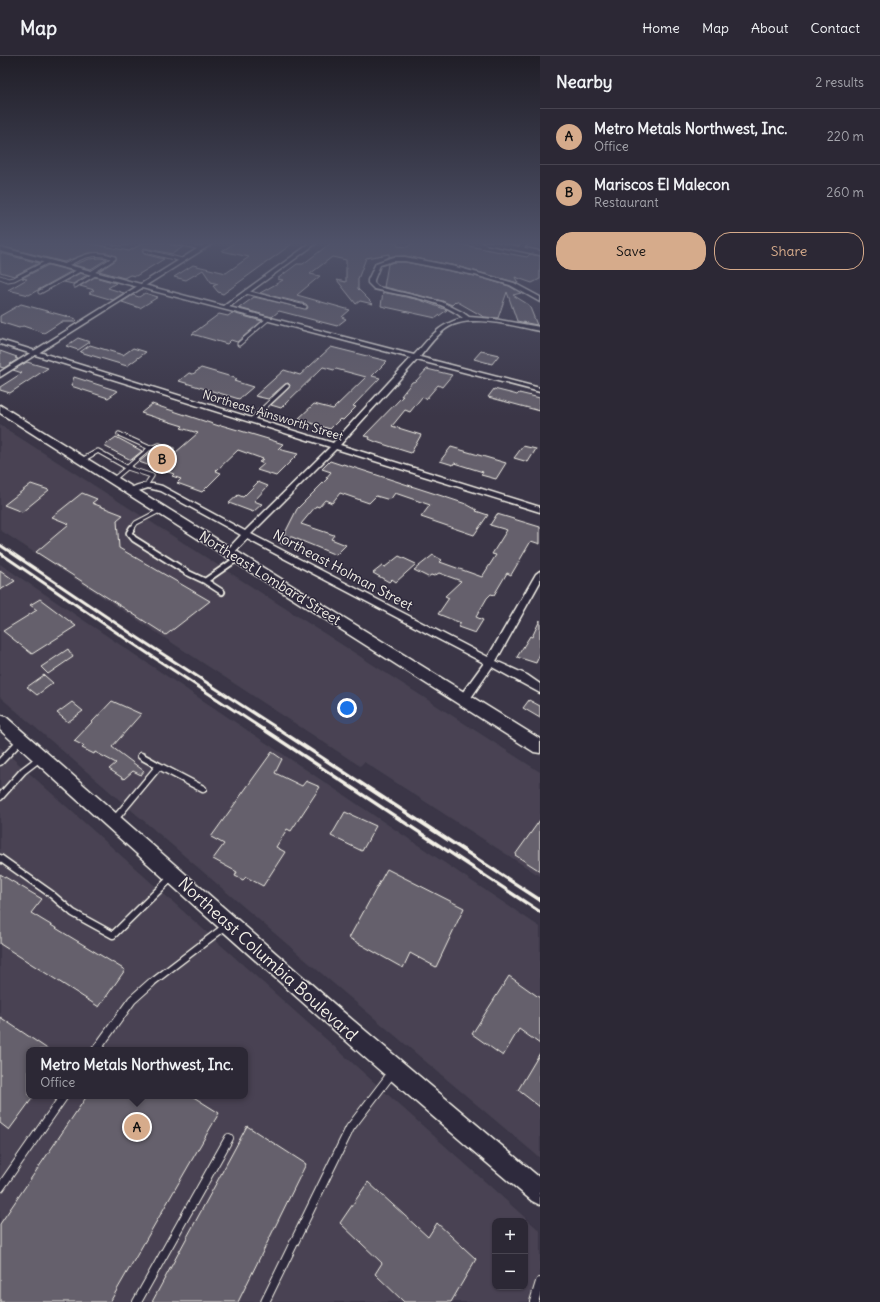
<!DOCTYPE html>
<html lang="en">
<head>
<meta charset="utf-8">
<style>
	:root { --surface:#2c2835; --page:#34303d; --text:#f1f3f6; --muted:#a6a6ad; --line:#484450; --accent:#d6ab8b }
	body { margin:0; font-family:Delius,sans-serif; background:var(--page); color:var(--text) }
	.controls { position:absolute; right:12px; bottom:12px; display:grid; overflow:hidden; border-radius:8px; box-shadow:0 1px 3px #0004 }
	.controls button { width:36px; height:36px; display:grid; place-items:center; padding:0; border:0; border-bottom:1px solid var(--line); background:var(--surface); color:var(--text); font:20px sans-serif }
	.you { position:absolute; left:347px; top:652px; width:14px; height:14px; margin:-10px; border:3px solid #fff; border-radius:50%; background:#1a73e8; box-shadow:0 0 0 6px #1a73e833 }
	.badge { display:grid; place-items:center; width:26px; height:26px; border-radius:50%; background:var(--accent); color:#111; font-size:13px; font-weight:700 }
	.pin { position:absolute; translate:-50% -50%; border:2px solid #fff; box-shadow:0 1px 4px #0006 }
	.popup { position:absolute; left:26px; top:991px; width:222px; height:52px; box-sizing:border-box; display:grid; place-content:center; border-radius:8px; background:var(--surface); filter:drop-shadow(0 1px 3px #0005); font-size:13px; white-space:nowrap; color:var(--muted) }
	.popup b { font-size:15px; color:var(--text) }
	.popup::after { content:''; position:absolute; left:50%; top:100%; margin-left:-8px; border:8px solid transparent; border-top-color:var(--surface) }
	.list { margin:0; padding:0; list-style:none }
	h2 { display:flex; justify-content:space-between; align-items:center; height:52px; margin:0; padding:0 16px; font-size:17px }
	h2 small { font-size:13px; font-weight:400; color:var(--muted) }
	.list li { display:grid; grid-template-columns:26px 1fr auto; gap:12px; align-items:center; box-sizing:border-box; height:56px; padding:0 16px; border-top:1px solid var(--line) }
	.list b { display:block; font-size:15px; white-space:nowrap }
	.list p { margin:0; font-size:13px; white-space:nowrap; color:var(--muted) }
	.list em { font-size:13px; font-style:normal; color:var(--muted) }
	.actions { display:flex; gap:8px; padding:12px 16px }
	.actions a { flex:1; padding:9px 0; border:1px solid var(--accent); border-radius:16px; text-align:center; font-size:14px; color:var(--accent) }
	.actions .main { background:var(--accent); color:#111 }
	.map { position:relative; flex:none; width:540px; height:1246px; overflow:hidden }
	header { display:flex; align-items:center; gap:24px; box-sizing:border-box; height:56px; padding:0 20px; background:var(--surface); border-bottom:1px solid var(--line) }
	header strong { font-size:19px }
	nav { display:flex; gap:22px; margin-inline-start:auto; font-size:14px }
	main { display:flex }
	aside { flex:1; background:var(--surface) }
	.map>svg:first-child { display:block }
	.built { fill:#484352; fill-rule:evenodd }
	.building { fill:#65616c; stroke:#f4f1e8 }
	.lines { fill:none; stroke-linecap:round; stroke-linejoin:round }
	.service-far4-casing { stroke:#f4f1e8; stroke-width:5 }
	.service-far3-casing { stroke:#f4f1e8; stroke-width:5.5 }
	.service-far2-casing { stroke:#f4f1e8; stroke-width:8 }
	.service-far1-casing { stroke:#f4f1e8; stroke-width:9 }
	.service-casing { stroke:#f4f1e8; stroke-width:10 }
	.minor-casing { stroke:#f4f1e8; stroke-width:3 }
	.tertiary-casing { stroke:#f4f1e8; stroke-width:3 }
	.secondary-casing { stroke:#f4f1e8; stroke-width:3 }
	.primary-casing { stroke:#f4f1e8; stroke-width:3 }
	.service-far4 { stroke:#2f2a3d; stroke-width:3 }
	.service-far3 { stroke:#2f2a3d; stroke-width:3.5 }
	.service-far2 { stroke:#2f2a3d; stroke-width:4.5 }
	.service-far1 { stroke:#2f2a3d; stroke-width:6 }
	.service { stroke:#2f2a3d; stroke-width:8 }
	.minor { fill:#2f2a3d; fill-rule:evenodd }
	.tertiary { fill:#2f2a3d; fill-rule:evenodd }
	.secondary { fill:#2f2a3d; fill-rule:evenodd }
	.primary { fill:#2f2a3d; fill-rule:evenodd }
	.rail-far1 { stroke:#f4f1e8; stroke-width:3 }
	.rail { stroke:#f4f1e8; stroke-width:3.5 }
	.labels { text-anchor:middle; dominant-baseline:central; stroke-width:3; stroke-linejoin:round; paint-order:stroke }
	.far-street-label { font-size:12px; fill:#f4f1e8; stroke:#2f2a3d }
	.street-label { font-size:14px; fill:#f4f1e8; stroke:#2f2a3d }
	.near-street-label { font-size:17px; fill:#f4f1e8; stroke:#2f2a3d }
</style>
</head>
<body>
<header>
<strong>Map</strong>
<nav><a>Home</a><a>Map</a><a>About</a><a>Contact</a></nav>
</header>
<main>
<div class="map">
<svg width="540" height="1246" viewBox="0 0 540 1246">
	<rect width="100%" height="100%" fill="#3b3647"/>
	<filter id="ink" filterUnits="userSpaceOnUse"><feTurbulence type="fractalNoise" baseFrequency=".025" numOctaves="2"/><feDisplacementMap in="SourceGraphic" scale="8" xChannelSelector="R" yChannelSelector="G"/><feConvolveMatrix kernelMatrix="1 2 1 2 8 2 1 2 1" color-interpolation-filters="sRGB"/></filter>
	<g filter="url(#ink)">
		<path class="built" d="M0 369 540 716V820L364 706 360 710 0 474Z
			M0 508 540 871V1102L302 901 0 641Z
			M0 691 540 1175V1246H0ZM29 994H245V1040H29ZM495 1165H525V1231H495Z"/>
		<path class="building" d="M0 186H56L66 188 71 186H82L129 195 145 186H169L171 189 183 191 172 198 144 192 142 195 144 198 164 203 136 220 130 219 124 222 99 215 116 204V200L108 197H88L64 206 0 190Z
			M236 186H280L292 188 223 238 218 236 213 230 218 228 211 226 203 214 186 224 174 221 193 209 226 217 249 201 222 195Z
			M332 186H396L398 190 407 191 414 186H448L527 201 530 198 540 200V223L532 227 515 221 518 227 456 210 405 200 389 201V198L366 202 358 223V233L373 248 360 245 356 248 337 224 346 226V204L332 201 310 218 320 220 297 239 350 254 342 261 346 263 337 270 279 255 272 261 239 252 254 241 307 253 308 251 306 248 260 237 283 224 277 223 297 208H303Z
			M0 197 39 207 14 220 0 216Z
			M100 202 107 203 91 213 73 209 89 203Z
			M393 206H405L475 220 509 230 521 237 513 239 529 249 537 269 517 265 507 236 498 262 484 261 456 245 452 249 442 245 384 231 388 208Z
			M48 209 72 215 29 239 8 234 27 223 22 222Z
			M80 217 87 219 73 228 64 226Z
			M95 221 116 227 108 232 124 237 113 244 89 237 94 234 80 230Z
			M383 236 420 244 447 254 436 262 381 250Z
			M145 237 158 241 140 252 122 246 133 239 139 241Z
			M21 248 76 263 75 266H61L44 277 23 270 19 272 0 266V260Z
			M232 257 262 265 237 286 231 284 227 288 192 278 219 258 228 260Z
			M78 282 90 286 78 294 66 290Z
			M90 289 123 299 133 292 146 296 127 310 80 296Z
			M331 291 387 305 372 320 380 322 354 349 353 350 356 351 343 364 340 363 330 373 298 363 314 348 333 353 366 321 336 313 334 314 323 311 281 352 271 349 289 332 290 329 288 327 285 328 268 343 255 340 284 314 300 319Z
			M0 295 17 301 15 302 18 303 4 312 0 311Z
			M481 295 499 299 492 308 474 303Z
			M27 306 48 312 10 337 0 334V331L22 317 13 314Z
			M201 312 232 321 237 323 234 325 253 331 239 343 179 325 189 317 193 318Z
			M427 313 452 319 442 331 438 329 426 343 422 341 410 356 405 354 392 370 421 379 411 397 376 386 369 383 370 381 364 380 403 340H401L412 326 416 325Z
			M74 321 118 335 108 342 71 330Z
			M494 333 514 338 517 339 519 337 540 342V355L488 341Z
			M152 348 219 370 221 369 268 383 283 388 278 393 298 398 276 420 257 414 264 408 259 406 263 403 238 394 216 415 221 417 202 436 177 427 181 423 172 420 174 418 139 406 152 395 160 392 175 397 198 377 181 372 183 370 141 357Z
			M116 381 142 395 131 404 104 390Z
			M523 390 536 393 528 406 514 402Z
			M451 391 506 407 496 423 481 419 483 416 454 407 453 409 440 405Z
			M330 405 342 409 343 408 442 440 466 448 477 454 476 455 488 459 474 479 421 461 430 449 395 437 390 444 376 440 369 447 340 437 332 447 325 444 319 451 316 450 301 468 334 479 331 483 346 489 336 499 292 481H290L283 489 280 487 297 453 328 422H326L331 416 322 413Z
			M258 426 268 430 254 445 262 448 253 456 229 447 238 439 243 441Z
			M31 428 49 434 22 456 4 449Z
			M82 437 97 443 92 447 123 459 117 464 119 492 210 545 166 579 36 496 69 468 52 461Z
			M497 458 540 471V488L531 485 511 519 507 517 494 539 491 538 487 542 476 561 483 564 475 577 458 571 461 567 438 558 449 542 445 540 461 525 439 517 434 520 431 519 428 521 414 514 433 499 442 504 440 506 482 521 496 499 492 498 507 474 490 469Z
			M399 500 416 508 396 526 392 523 389 526 373 517 382 510 385 511Z
			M0 514 15 525 0 534Z
			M40 543 76 570 32 598 3 575 37 554 30 549Z
			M540 564V598L536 607 517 601 530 580 532 581Z
			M68 593 73 601 48 618 41 611Z
			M44 619 53 627 37 639 27 631Z
			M529 644 540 650V662L523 652Z
			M112 645 141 658 112 691 144 715 141 719 133 715 124 723 109 713 116 707 95 696 94 698 82 692 84 690 74 685Z
			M72 646 83 655 68 666 57 657Z
			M272 696 282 703 275 717 302 730 306 725 320 731 291 775 287 773 276 791 285 796 263 830 246 821 243 824 235 820 237 816 213 803 224 788 211 781Z
			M345 756 376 770 362 795 331 780Z
			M540 764V815L515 799Z
			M387 813 464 852 436 911 410 897 403 912 349 882Z
			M0 818 42 843 31 857 125 914 99 951 0 888Z
			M509 920 540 942V988L519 973 503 1000 472 978Z
			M0 961 49 994H29V1040H34L9 1074 0 1067Z
			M540 997V1051L518 1034Z
			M87 1040H192L219 1057 110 1246H0V1168Z
			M247 1070 306 1108 238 1246H152Z
			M368 1126 428 1181 437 1167 476 1203 451 1246H404L375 1218 382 1207 340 1167Z"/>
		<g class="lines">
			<defs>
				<path id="service-far4" d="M107 186 121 188 132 186
					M172 186 201 192
					M145 195 182 204
					M64 210C81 201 95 194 114 202L91 217
					M0 221 8 224 14 223 47 206
					M75 230 95 218
					M40 236 80 214
					M246 236 305 251
					M239 288 268 263"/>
				<path id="service-far3" d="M251 364 287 330
					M150 392 160 389 172 393
					M82 404 98 395 128 412 152 420 146 429
					M114 423 150 392 119 378
					M132 473 136 467 161 454"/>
				<path id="service-far2" d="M132 472 129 477 134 483 188 517 205 525 238 502
					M205 525 222 536"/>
				<path id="service-far1" d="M0 706 20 685
					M159 710 203 733
					M0 741 23 715 40 702
					M115 763 159 710 141 700
					M0 802 51 838 73 857 113 879 171 822
					M150 928 226 870"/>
				<path id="service" d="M96 994 132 944 151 927
					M0 1132 64 1040
					M137 1246 229 1082
					M265 1246 350 1072 392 1017
					M534 1246 540 1226"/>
				<path id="minor" d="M312 186H318L229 251 414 299C431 281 437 269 463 262 439 242 403 240 374 233L368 227V224L376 207 393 201H405L456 211 514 227 540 241V246L510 229 475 219 405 205H393L380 209 374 224V227L378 231 442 246 462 256 469 261 494 263 540 271V275C514 270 465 255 443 275 434 282 427 292 420 301L540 332V336L417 304 340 389 540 451V456L336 393 251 478 488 601 536 518 540 515V526L496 605 527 619 540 628V637L492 611 468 646H460L459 643 460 640 484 607 247 483 233 498H227L226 496 227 494 241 479 161 435 148 432 132 437 128 435C137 426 151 427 162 430L245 475 330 391 0 288V284L333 387 411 302 0 195V191L224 250Z
					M523 186H529L522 194H518L517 193Z"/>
				<path id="tertiary" d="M208 186H215L0 321V316Z"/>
				<path id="secondary" d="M483 186H496L540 195V199L487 188Z"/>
				<path id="primary" d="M0 349 540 683V697L534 696 0 357Z
					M0 659 6 661 342 955 540 1122V1149L532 1145C351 993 176 833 0 674Z"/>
			</defs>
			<use href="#service-far4" class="service-far4-casing"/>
			<use href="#service-far3" class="service-far3-casing"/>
			<use href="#service-far2" class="service-far2-casing"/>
			<use href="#service-far1" class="service-far1-casing"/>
			<use href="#service" class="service-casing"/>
			<use href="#minor" class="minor-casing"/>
			<use href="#tertiary" class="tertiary-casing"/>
			<use href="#secondary" class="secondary-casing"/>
			<use href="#primary" class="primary-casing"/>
			<use href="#service-far4" class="service-far4"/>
			<use href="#service-far3" class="service-far3"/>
			<use href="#service-far2" class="service-far2"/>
			<use href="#service-far1" class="service-far1"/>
			<use href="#service" class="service"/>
			<use href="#minor" class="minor"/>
			<use href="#tertiary" class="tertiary"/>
			<use href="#secondary" class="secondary"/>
			<use href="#primary" class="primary"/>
			<path class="rail-far1" d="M0 489 138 582 280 674
				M0 497 132 587 264 674"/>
			<path class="rail" d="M263 673 540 856
				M278 673 540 844"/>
		</g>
	</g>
	<linearGradient id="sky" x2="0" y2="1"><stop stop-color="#201e27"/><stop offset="0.52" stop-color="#4f5269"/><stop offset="1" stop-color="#4f5269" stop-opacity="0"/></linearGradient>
	<rect width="540" height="360" fill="url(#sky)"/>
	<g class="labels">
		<g class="far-street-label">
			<text transform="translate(273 359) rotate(17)">Northeast Ainsworth Street</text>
		</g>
		<g class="street-label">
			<text transform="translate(343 514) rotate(28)">Northeast Holman Street</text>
			<text transform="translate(270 522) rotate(32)">Northeast Lombard Street</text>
		</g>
		<g class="near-street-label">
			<text transform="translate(268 903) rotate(42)">Northeast Columbia Boulevard</text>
		</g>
	</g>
</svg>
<div class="controls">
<button>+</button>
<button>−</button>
</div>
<div class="you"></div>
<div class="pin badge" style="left:137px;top:1071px">A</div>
<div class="popup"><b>Metro Metals Northwest, Inc.</b>Office</div>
<div class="pin badge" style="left:162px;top:403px">B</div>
</div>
<aside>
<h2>Nearby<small>2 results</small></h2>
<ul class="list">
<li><span class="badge">A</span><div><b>Metro Metals Northwest, Inc.</b><p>Office</p></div><em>220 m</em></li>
<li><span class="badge">B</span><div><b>Mariscos El Malecon</b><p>Restaurant</p></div><em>260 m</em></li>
</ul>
<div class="actions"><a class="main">Save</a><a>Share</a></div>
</aside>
</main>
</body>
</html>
